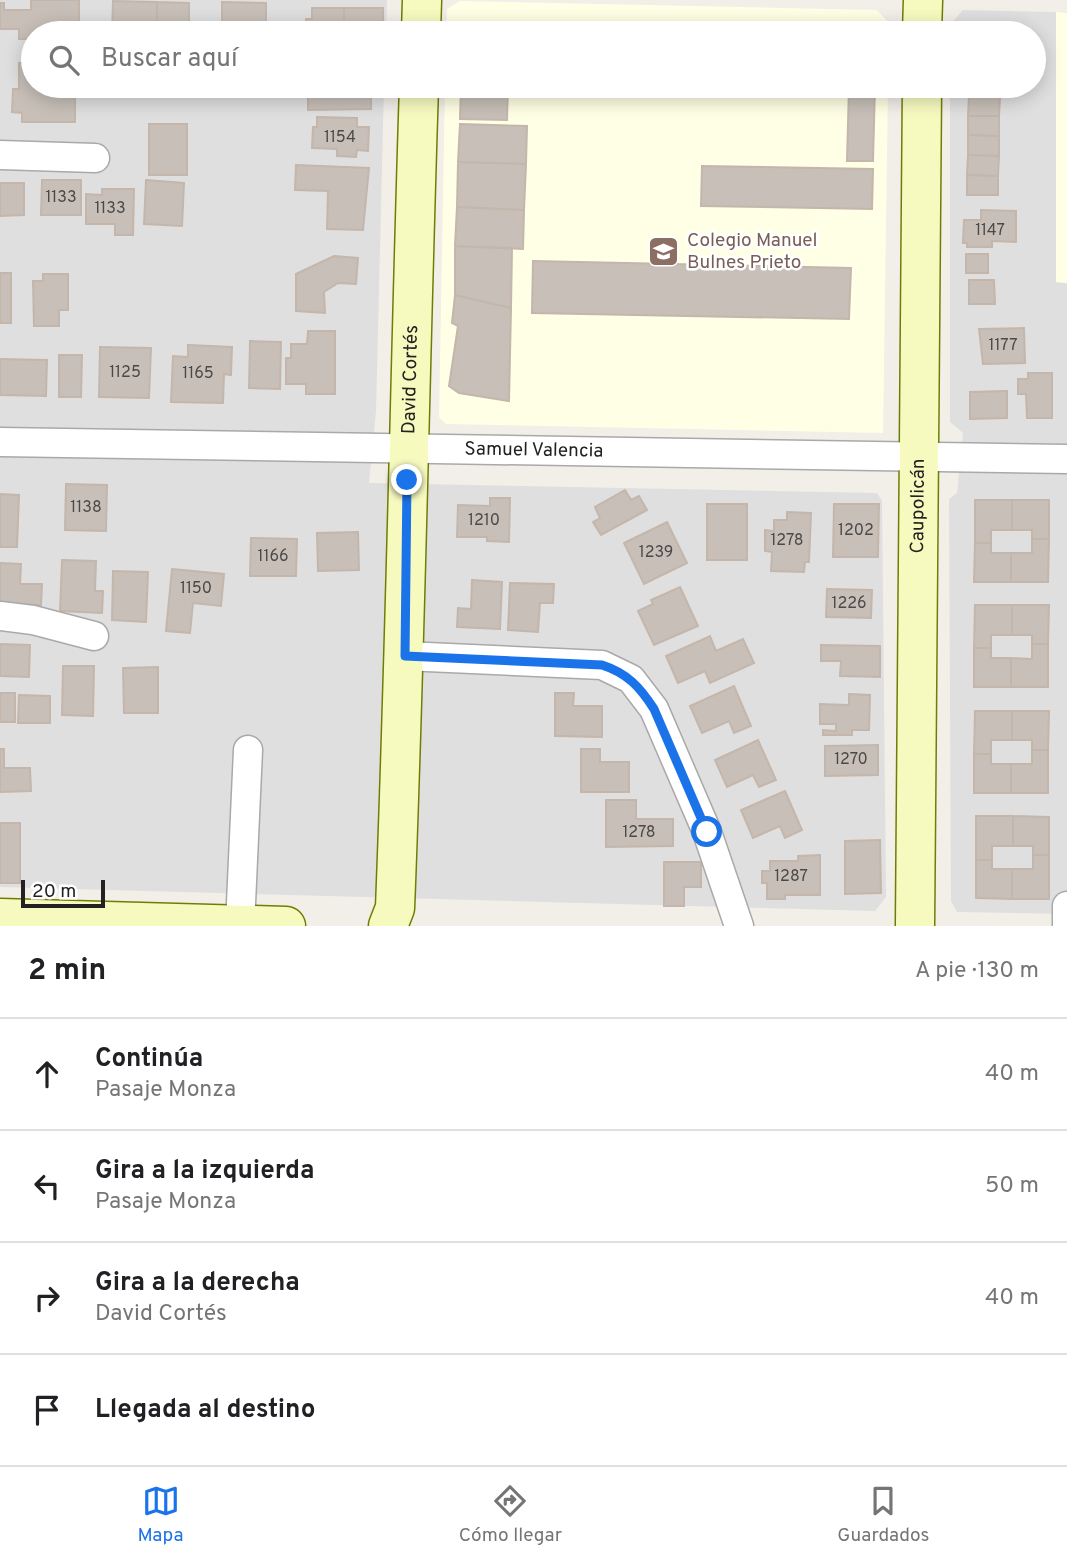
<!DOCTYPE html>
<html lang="es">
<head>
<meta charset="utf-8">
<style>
	:root { --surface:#fff; --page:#f6f6f6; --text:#202124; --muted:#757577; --line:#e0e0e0; --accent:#1a73e8 }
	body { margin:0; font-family:Overpass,sans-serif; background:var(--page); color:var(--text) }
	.scale { position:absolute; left:21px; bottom:18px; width:84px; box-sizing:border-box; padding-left:7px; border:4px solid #222; border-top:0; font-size:19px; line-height:24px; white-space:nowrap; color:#222; -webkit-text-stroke:5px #fff; paint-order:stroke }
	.stop { position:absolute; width:21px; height:21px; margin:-16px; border:5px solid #1a73e8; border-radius:50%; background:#fff }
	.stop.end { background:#1a73e8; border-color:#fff; box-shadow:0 2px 7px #0008 }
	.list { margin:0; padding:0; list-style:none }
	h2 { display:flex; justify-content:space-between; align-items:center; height:91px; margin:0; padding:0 28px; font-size:30px }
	h2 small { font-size:23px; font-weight:400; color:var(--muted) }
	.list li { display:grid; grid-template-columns:46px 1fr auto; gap:21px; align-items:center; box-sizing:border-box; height:112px; padding:0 28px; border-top:2px solid var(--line) }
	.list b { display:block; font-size:26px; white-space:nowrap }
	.list p { margin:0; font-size:23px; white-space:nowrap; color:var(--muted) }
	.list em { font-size:23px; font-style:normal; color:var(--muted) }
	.icon { flex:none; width:38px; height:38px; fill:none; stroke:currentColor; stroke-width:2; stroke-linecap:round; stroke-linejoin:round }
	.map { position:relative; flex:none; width:1067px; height:926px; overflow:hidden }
	.search { position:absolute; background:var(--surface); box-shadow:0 4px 18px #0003; left:21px; right:21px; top:21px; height:77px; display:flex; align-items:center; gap:18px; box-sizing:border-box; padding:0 24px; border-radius:38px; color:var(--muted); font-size:26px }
	.sheet { height:539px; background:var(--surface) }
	nav { display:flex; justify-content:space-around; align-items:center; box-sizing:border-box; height:98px; border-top:2px solid var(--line); background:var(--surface); font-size:19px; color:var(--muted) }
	nav a { display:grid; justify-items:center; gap:4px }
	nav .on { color:var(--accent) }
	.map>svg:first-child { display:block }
	.residential { fill:#e0dfdf }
	.education { fill:#ffffe5 }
	.building { fill:#c7bfb8; stroke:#c4b6ab; stroke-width:2 }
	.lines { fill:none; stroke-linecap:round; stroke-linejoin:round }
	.street-casing { stroke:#a9a9a9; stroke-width:31 }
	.secondary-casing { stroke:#707d05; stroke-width:41 }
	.street { stroke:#fff; stroke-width:28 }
	.secondary { stroke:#f7fabf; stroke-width:38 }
	.route { stroke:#1a73e8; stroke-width:9 }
	.labels { text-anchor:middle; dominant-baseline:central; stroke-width:5; stroke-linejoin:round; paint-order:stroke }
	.number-label { font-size:16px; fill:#4b4948 }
	.education-label { font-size:19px; fill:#785e54; stroke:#fff; text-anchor:start }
	.street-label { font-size:19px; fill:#222; stroke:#fff }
</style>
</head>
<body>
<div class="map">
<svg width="1067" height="926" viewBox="0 0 1067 926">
	<rect width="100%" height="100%" fill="#f2efe9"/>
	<path class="residential" d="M0 0H387L386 33H33V86H384L376 411 369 483 877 493 882 501 886 897 875 911 0 887Z
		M963 10 1056 12V282L1067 283V914L957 912 951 901 949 499 957 493 963 433 950 422V86H1034V33H950V25Z"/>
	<path class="education" d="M460 1 877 10 889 23 888 33H446L447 9Z
		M1056 12 1067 13V283L1056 282Z
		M445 86H888L883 433 446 424 439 417Z"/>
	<path class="building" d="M31 0H79V28H70V33H33V39H19V29H0V3H4V10H31Z
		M113 1 157 2V33H112Z
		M157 2 189 3V33H157Z
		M222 2 266 3V33H222Z
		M312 8H344V33H306V19H312Z
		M344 8H383V33H344Z
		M850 22 876 23V33H850Z
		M462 26 818 32V33H462Z
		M33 55V86H63L62 97H75V122H22V113L12 112 13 89H19V63H33Z
		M308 86 371 89V109L308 110Z
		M461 86H508L507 120 460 119Z
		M849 86H875L873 161H847Z
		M969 86H1000V97L969 96Z
		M969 96 1000 97 999 116H968Z
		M968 116H999V136L968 135Z
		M317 117 357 118V127H369L368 151 357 150 356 157 337 156V149L312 148 313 127H317Z
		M149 124H187V175H149Z
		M460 124 527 126 526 164 458 162Z
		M968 135 999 136V156L968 155Z
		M968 155 999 156 998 176 967 175Z
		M458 162 526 164 524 210 457 207Z
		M296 165 369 168 363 230 327 229 328 191 295 190Z
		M702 166 873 169 872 209 701 206Z
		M967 175 998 176V195H967Z
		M42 180H81V215H41Z
		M146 180 184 183 182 226 144 224Z
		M0 183H24V215L0 216Z
		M102 189H134L133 235H115V224H86V194L102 195Z
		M457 207 524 210 523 249 455 246Z
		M981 210 1016 211V242L992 241V247H967V243H963L964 220H981Z
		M455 246 512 248 511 308 455 295Z
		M966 254H988V273H966Z
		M334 256 358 258 356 284 338 283 324 292 325 313 296 311V274Z
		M533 261 851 268 849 319 532 313Z
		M0 273H11V323H0Z
		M43 274H68V310H59V326H34L33 281H43Z
		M969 280H994L995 304H969Z
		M455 295 511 308 509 401 459 393 449 386 458 326 452 323Z
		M1024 328 1025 363 983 364 979 329Z
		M308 331H335V394H306V384H286V358H291V344H307Z
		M250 341 281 342 280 389 249 388Z
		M188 345 232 347 231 375 224 374 223 403 171 402 173 356 188 357Z
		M100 347 151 348 149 398 99 397Z
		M59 355H82L81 397H59Z
		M0 359 47 360 46 396 0 395Z
		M1028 373H1052V418H1027L1026 394H1018V379H1028Z
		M1007 391V418L970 419V392Z
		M66 484 107 485 106 531 65 530Z
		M625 490 631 500 639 496 647 510 601 535 593 522 600 518 595 507Z
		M0 494 19 495 17 547H0Z
		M490 498H510L509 542 487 541V537H457L458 505 490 506Z
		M975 500H1012V530H991V543H975Z
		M1012 500H1049V539H1032V530H1012Z
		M707 504H747V560H707Z
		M834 504H879L878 557H833Z
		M787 512 811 513 809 562H805L804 572 771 571 772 552 765 551V530L774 531V520H787Z
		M667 522 687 563 644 584 624 543Z
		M358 532 359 570 318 571 317 533Z
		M251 538 297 539 296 576H250Z
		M1032 539H1049L1048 582H1011V553H1032Z
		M975 543H991V553H1011V582H974Z
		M62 560 96 561 95 591H103L102 613 60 611Z
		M0 563 21 564 20 584H42L41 605 0 603Z
		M172 569 224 574 221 606 193 603 190 633 166 631Z
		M113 571 148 572 146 622 112 620Z
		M472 580 502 582 500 629 457 627 458 608 471 609Z
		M510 583 554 584 553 603H540L538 632 508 630Z
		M680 587 698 626 654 645 638 611 653 604 651 600Z
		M827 589 872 590 871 618 826 617Z
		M975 605H1012V635H991V648H974Z
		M1012 605H1049L1048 644H1032V635H1012Z
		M710 636 716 651 743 639 754 663 710 683 705 671 678 683 666 656Z
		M0 644 30 645 29 677 0 676Z
		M1032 644H1048V687H1011V658L1032 659Z
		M821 645 880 646V677L840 676 841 661H821Z
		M974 648H991V658H1011V687H974Z
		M63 666H94L93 716 62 715Z
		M158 667V713H124L123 668Z
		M734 686 751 726 734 733 729 721 702 733 690 706Z
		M0 693H15V722H0Z
		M555 693H574L573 706H602V737L555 736Z
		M849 694 870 695 869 730H852V735H823V730L836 731V724H820V704L849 705Z
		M19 695 50 696V723H18Z
		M975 711H1012V740H991V754H974Z
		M1012 711H1049L1048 750H1032V740H1012Z
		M758 740 776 780 759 787 753 775 727 787 715 760Z
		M878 745V775L825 776V746Z
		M0 749H4V768H30L31 791 0 792Z
		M581 749H600V762H629V792H581Z
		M1032 750H1048V793H1011V764H1032Z
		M974 754H991V764H1011V793H974Z
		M785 791 802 830 785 838 780 826 753 838 741 810Z
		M606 800H636V819H673V846L606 847Z
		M976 816H1013V846H992V860H976Z
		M1013 816 1049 817V855H1033V846H1013Z
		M0 823H20V883H0Z
		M880 840 881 893 845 894V841Z
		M820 855V895H785V899H767V883H762V871H770V861H798V856Z
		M1033 855H1049V899H1012V869H1033Z
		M976 860H992V869H1012V899L976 898Z
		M664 862H701V887H684V906H664Z"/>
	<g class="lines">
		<defs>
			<g id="street">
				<path d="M0 155 95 158"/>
				<path id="s1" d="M0 442 1067 459"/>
				<path d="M0 616 33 620 94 636"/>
				<path d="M405 656 602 665 631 679 654 709 707 832 739 926"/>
				<path d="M240 925 248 750"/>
				<path d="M1067 926V906"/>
			</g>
			<g id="secondary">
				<path d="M421 33 422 0"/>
				<path d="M922 33 923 0"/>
				<path d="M0 918 286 926"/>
				<path id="s2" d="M388 926 395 908C406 634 410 360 419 86"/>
				<path id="s3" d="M915 926 922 86"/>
			</g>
		</defs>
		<use href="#street" class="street-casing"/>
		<use href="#secondary" class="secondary-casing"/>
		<use href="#street" class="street"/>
		<use href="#secondary" class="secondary"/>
	</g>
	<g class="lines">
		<path class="route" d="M407 480 405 656 602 665C627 673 640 687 654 709L707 832"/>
	</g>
	<defs>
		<symbol id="school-square" viewBox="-11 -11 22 22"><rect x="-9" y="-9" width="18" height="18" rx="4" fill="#8d6e63" stroke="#fff"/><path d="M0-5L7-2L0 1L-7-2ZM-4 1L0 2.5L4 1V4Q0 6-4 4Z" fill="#fff"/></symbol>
	</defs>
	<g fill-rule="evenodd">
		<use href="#school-square" x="646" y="234" width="35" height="35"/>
	</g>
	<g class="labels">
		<g class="number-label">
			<text x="340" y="138">1154</text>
			<text x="61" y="198">1133</text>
			<text x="110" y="209">1133</text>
			<text x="990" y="231">1147</text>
			<text x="1003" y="346">1177</text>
			<text x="125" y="373">1125</text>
			<text x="198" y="374">1165</text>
			<text x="86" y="508">1138</text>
			<text x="484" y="521">1210</text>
			<text x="856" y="531">1202</text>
			<text x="787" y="541">1278</text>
			<text x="656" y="553">1239</text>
			<text x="273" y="557">1166</text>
			<text x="196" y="589">1150</text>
			<text x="849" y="604">1226</text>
			<text x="851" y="760">1270</text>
			<text x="639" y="833">1278</text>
			<text x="791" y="877">1287</text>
		</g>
		<g class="education-label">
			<text x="687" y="241">Colegio Manuel<tspan x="687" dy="22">Bulnes Prieto</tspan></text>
		</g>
		<g class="street-label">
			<text stroke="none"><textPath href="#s2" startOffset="548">David Cortés</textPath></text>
			<text stroke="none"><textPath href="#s1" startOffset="534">Samuel Valencia</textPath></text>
			<text stroke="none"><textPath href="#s3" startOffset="420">Caupolicán</textPath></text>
		</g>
	</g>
</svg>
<div class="scale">20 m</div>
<div class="stop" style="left:707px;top:832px"></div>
<div class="stop end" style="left:407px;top:480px"></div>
<div class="search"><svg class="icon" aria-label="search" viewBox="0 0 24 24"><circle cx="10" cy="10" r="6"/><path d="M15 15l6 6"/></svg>Buscar aquí</div>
</div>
<section class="sheet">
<h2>2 min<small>A pie · 130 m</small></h2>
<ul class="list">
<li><svg class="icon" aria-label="ahead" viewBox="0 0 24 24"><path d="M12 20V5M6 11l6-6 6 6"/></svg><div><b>Continúa</b><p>Pasaje Monza</p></div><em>40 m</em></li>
<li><svg class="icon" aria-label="left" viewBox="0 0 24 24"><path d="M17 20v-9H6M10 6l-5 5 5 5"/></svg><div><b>Gira a la izquierda</b><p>Pasaje Monza</p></div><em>50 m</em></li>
<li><svg class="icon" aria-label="right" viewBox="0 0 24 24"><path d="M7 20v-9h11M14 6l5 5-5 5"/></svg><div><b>Gira a la derecha</b><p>David Cortés</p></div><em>40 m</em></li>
<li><svg class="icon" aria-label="arrive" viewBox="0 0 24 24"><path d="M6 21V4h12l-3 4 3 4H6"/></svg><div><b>Llegada al destino</b></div></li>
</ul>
</section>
<nav>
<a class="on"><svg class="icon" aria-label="map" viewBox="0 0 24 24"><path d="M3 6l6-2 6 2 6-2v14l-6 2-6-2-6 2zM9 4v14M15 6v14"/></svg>Mapa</a>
<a><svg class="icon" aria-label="directions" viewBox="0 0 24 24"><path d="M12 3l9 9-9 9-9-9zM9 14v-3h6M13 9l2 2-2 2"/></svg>Cómo llegar</a>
<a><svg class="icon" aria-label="saved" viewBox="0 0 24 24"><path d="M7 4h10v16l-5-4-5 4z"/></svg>Guardados</a>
</nav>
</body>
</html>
